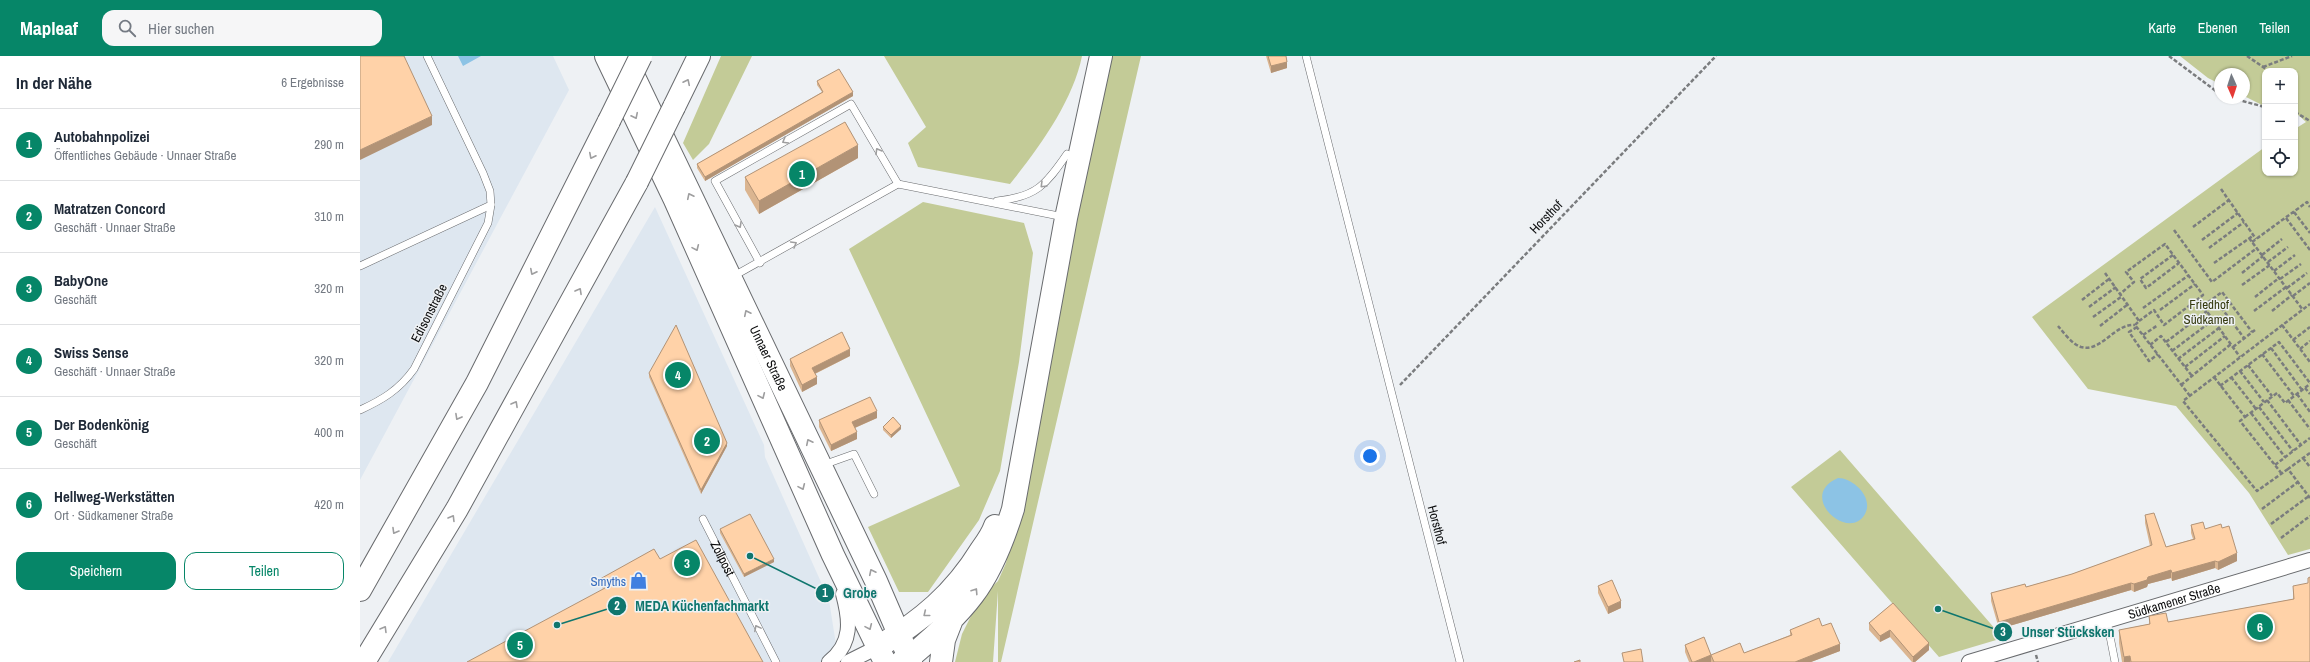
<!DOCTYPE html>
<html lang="de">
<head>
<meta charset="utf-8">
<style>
	:root { --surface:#fff; --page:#f6f6f7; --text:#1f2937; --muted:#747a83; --line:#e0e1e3; --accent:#068668 }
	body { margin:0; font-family:"Archivo Narrow",sans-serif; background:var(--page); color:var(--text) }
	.controls { position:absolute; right:12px; top:12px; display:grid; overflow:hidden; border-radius:8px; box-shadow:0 1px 3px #0004 }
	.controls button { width:36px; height:36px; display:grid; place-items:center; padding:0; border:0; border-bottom:1px solid var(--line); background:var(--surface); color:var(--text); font:20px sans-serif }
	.compass { position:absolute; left:1854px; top:12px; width:36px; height:36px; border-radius:50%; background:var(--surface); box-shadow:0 1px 3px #0004; rotate:177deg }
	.you { position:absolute; left:1010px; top:400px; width:14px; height:14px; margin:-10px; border:3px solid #fff; border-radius:50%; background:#1a73e8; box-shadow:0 0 0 6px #1a73e833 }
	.badge { display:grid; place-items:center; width:26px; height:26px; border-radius:50%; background:var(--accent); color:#fff; font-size:13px; font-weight:700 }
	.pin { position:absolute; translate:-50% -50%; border:2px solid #fff; box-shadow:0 1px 4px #0006 }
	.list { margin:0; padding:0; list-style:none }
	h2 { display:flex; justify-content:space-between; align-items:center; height:52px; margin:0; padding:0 16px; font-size:17px }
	h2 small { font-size:13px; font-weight:400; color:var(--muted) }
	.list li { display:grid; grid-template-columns:26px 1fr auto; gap:12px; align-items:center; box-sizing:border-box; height:72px; padding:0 16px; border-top:1px solid var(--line) }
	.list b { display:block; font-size:15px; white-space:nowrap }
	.list p { margin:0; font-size:13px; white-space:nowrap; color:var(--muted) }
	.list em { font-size:13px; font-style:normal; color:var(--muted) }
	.actions { display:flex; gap:8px; padding:12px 16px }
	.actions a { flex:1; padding:9px 0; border:1px solid var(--accent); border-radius:12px; text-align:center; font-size:14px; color:var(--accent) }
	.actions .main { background:var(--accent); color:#fff }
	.icon { flex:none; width:22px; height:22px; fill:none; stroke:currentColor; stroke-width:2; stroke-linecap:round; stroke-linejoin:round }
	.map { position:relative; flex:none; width:1950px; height:606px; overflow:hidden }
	header { display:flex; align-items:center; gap:24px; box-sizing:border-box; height:56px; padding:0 20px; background:var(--accent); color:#fff }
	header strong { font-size:19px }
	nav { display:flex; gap:22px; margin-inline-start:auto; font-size:14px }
	.search { width:280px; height:36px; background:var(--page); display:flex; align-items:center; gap:10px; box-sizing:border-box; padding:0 14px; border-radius:12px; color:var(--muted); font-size:15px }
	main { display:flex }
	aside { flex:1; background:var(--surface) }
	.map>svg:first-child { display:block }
	.built { fill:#dee7f0 }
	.green { fill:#c3cb97 }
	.water { fill:#8cc3e5 }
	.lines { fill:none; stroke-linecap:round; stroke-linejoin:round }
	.service-casing { stroke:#696b6e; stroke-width:8 }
	.minor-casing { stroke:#696b6e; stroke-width:16 }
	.primary-casing { stroke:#696b6e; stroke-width:24 }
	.motorway-casing { stroke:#696b6e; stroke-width:24 }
	.path { stroke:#7a7c7e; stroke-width:2.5; stroke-dasharray:4 2; stroke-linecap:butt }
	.service { stroke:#fff; stroke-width:7 }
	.minor { stroke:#fff; stroke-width:14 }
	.primary { stroke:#fff; stroke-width:22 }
	.motorway { stroke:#fff; stroke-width:22 }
	.motorway-bridge-casing { stroke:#696b6e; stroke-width:24; stroke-linecap:butt }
	.motorway-bridge { stroke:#fff; stroke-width:22 }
	.wall { fill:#dbb590 }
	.shaded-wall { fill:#b29376 }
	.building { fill:#ffd2a8; stroke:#b29376 }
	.oneway { stroke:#9e9e9f }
	.labels { text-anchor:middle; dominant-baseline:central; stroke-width:3; stroke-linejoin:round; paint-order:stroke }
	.street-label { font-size:13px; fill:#0c0d0e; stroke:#eef1f4 }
	.park-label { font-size:13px; fill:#353a0f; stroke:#eef1f4 }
	.shop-label { font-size:13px; fill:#366cbe; stroke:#eef1f4; text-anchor:end }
	.leader { fill:none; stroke:#0f766e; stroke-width:1.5 }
	.callout-dot { fill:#0f766e; stroke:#eef1f4; stroke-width:1.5 }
	.mark-label { font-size:12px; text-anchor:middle; font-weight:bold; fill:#fff }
	.callout-label { font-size:14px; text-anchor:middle; font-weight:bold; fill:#0f766e; stroke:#eef1f4; stroke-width:3; stroke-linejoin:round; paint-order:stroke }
</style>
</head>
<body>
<header>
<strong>Mapleaf</strong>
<div class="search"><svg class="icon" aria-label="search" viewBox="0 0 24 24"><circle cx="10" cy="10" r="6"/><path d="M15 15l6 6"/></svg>Hier suchen</div>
<nav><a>Karte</a><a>Ebenen</a><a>Teilen</a></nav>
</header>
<main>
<aside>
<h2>In der Nähe<small>6 Ergebnisse</small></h2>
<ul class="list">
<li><span class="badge">1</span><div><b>Autobahnpolizei</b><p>Öffentliches Gebäude · Unnaer Straße</p></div><em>290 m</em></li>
<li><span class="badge">2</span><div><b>Matratzen Concord</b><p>Geschäft · Unnaer Straße</p></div><em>310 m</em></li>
<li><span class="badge">3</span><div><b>BabyOne</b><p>Geschäft</p></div><em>320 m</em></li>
<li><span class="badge">4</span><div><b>Swiss Sense</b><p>Geschäft · Unnaer Straße</p></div><em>320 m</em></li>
<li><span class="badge">5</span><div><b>Der Bodenkönig</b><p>Geschäft</p></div><em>400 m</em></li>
<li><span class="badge">6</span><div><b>Hellweg-Werkstätten</b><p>Ort · Südkamener Straße</p></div><em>420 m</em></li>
</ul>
<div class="actions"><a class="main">Speichern</a><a>Teilen</a></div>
</aside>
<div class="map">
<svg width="1950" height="606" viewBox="0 0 1950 606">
	<rect width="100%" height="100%" fill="#eef1f4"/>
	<path class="built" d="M0 0H193L209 34 0 424Z
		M295 151 404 389 405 401 469 544 477 595 482 606H28Z"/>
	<path class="green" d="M361 0H392L349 88 333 104 323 87Z
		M524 0H722C713 45 679 92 650 128L558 111 548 87 566 71Z
		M750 0H781L641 606H638V535L633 606H595L602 578 620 542 638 525 646 507Z
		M1820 0H1950V493L1928 499 1889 437 1816 350 1728 333 1672 261 1905 91V117H1935V73L1946 66 1935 56V15H1905V49H1902L1884 40V18H1860V28L1848 22Z
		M563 146 664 167 673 197 659 306 640 415 619 464 568 536H539L508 471 600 430 489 193Z
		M1480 394 1643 582 1579 601 1431 431Z"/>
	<path class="water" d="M98 0H121L103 10Z
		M1478 422C1493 422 1514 441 1505 458 1489 487 1436 440 1478 422Z"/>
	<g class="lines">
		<defs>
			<g id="service">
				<path d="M946 0 1100 606"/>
				<path d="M637 145C676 141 686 129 707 98"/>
				<path d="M400 207 355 125 491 48 538 128"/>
				<path d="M0 210 131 149 130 135 123 117 67 0"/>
				<path d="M372 221 538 128 704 161"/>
				<path d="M0 354C22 344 39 334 54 313L128 167 131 149"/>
				<path d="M463 409 494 398 514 438"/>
				<path id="s1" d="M343 463 416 606"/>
				<path d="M1747 565 1755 606"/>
			</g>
			<g id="minor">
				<path d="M469 606C493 587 490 564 483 538"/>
				<path d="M488 606 518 591"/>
				<path id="s2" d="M1609 606 1950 504"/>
			</g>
			<g id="primary">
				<path d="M246 0 315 144 473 499 525 606"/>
				<path id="s3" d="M264 0 516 525 551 606"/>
			</g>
			<path id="motorway" d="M314 51 339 0
				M0 534 117 327 249 65
				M518 591C561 565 594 538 621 494 626 487 632 479 635 470
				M4 606 97 453 277 126
				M541 606 549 602C572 582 595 563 613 539 632 514 644 482 653 453L706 162 741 0
				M581 606 584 584 591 566"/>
		</defs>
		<use href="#service" class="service-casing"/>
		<use href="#minor" class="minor-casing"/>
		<use href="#primary" class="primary-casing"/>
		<use href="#motorway" class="motorway-casing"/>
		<path class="path" d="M1809 0 1860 38
			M1887 0 1909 15
			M1903 11 1932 0
			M1871 42 1905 51
			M1935 56 1950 65
			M1861 133 1896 183
			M1934 156 1950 177
			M1926 162 1950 194
			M1833 171 1869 144
			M1814 174 1852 226 1897 192
			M1889 182 1943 254
			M1842 184 1878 157
			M1892 186 1947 146 1950 151
			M1849 192 1884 166
			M1813 199 1780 223 1786 232 1819 207
			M1902 199 1922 183
			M1908 206 1928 191
			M1854 207 1894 179
			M1914 215 1935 199
			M1745 217 1760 238
			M1882 217 1903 200
			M1920 223 1941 208
			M1882 229 1910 209
			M1927 232 1947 217
			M1933 240 1950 227
			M1895 241 1919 222
			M1854 242 1884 282
			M1722 244 1749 223
			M1843 250 1862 236 1892 276
			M1729 251 1756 231
			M1783 252 1829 219
			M1800 254 1835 228
			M1894 255 1926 231
			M1912 255 1932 239
			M1733 261 1761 241
			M1779 265 1794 254 1804 269 1838 243
			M1922 269 1950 306
			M1698 270C1704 277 1712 288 1721 291 1741 297 1755 267 1775 269
			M1740 270 1767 249
			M1777 271 1769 276 1789 305 1798 298
			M1783 279 1798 269
			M1933 284 1950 271
			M1806 286 1847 255
			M1790 289 1801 280 1832 320
			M1873 291 1895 274
			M1911 292 1942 334
			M1940 293 1950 285
			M1812 295 1853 264
			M1902 298 1934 340
			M1818 303 1859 272
			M1888 309 1912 340
			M1825 311 1865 280
			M1880 315 1904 346
			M1854 321 1885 361 1880 365 1922 418
			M1871 321 1896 353
			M1040 329 1356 0
			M1821 329 1871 288
			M1860 330 1919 286 1950 327
			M1945 332 1950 338
			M1937 338 1950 356
			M1830 340 1775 269 1779 265 1760 238 1774 226 1766 216 1805 188 1843 239 1838 243 1880 301
			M1907 344 1941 389
			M1928 344 1950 373
			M1899 351 1933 395
			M1891 357 1925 401
			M1885 361 1917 337 1925 347 1950 328
			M1950 397 1928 413 1950 442
			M1943 402 1950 411
			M1915 409 1950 382
			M1928 413 1897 435 1823 345 1950 248
			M1902 453 1938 426
			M1911 468 1949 440
			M1921 482 1950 460
			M1676 599 1678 606"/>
		<use href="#service" class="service"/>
		<use href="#minor" class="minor"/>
		<use href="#primary" class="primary"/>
		<use href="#motorway" class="motorway"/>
		<defs>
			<path id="motorway-bridge" d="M249 65 281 0
				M277 126 314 51"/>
		</defs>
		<use href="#motorway-bridge" class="motorway-bridge-casing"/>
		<use href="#motorway-bridge" class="motorway-bridge"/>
	</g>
	<path class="wall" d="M906 0H926L927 12 911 17Z
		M457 25 493 40 345 125 337 112V108L462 36 457 29Z
		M498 102 399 158 385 134V121Z
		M490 300 455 318 457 328 442 336 430 310V303Z
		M289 317 367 390 341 438 289 321Z
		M517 362 495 372 497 383 471 395 459 371V364Z
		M523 371 541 373 531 382 523 374Z
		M1785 459 1806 491 1833 483 1831 477V469L1845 473 1862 472 1877 505 1858 514 1855 512 1812 525 1811 522 1788 528 1787 531 1774 536 1771 534 1639 573 1631 545V537L1666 531 1712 518 1790 490 1785 467Z
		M360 473 414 506 384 521 360 477Z
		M300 503 243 533 240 527V523Z
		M1238 530 1261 552 1248 558 1238 537Z
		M1933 530 1950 606H1762L1759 587V574L1789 568V560L1808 566 1933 543Z
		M1533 547 1569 594 1555 606H1552L1530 581 1520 586 1509 574V567Z
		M1462 570 1480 595 1451 606H1329L1325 596V589L1351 599 1384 597 1430 579V574Z"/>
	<path class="shaded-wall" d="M927 6V12L911 17V10Z
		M493 36V40L345 125V121Z
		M72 60V69L0 104V94Z
		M498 89V102L399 158V145Z
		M490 293V300L452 319V312Z
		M457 321V328L442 336V329Z
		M517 355V362L492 373V366Z
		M541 370V373L531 382V379Z
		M497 376V383L471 395V389Z
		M367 387V390L341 438V434Z
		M1877 497V505L1858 514V506Z
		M414 503V506L384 521V518Z
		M1855 505V512L1812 525V517Z
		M1811 514V522L1788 528 1787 531 1774 536V528L1788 521Z
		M1771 527V534L1639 573V566Z
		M1261 545V552L1248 558V551Z
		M1530 574V581L1520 586V580Z
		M1569 587V594L1555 606H1553V601Z
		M1480 588V595L1451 606H1435Z
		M1351 599V606H1334Z
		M1770 600V606H1764V601Z"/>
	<path class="building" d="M0 0H44L72 60 0 94Z
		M908 0H926L927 6 911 10Z
		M479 13 493 36 345 121 337 108 463 36 457 25Z
		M485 66 498 89 399 145 385 121Z
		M316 269 367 387 341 434 289 317Z
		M482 276 490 293 452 312 457 321 442 329 430 303Z
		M510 341 517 355 492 366 497 376 471 389 459 364Z
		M533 361 541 370 531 379 523 371Z
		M1794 457 1806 491 1835 483 1831 469 1843 466 1845 473 1861 468 1862 472 1869 470 1877 497 1858 506 1855 505 1812 517 1811 514 1788 521 1787 524 1774 528 1771 527 1639 566 1631 537 1665 528 1666 531 1712 518 1792 489 1785 459Z
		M390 458 414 503 384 518 360 473Z
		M336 484 403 606H107L245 532 240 523 294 493 300 503Z
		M1950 521V606H1771L1770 600 1764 601 1759 574 1790 568 1789 560 1806 557 1808 566 1934 543 1933 530 1948 527V522Z
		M1252 524 1261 545 1248 551 1238 530Z
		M1533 547 1569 587 1553 601 1530 574 1520 580 1509 567Z
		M1459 562 1462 570 1471 567 1480 588 1435 606H1354L1351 599 1380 587 1384 597 1432 579 1430 574Z
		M1344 581 1351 599 1334 606H1332L1325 589Z
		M1281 593 1283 606H1264L1262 597Z
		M1220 604V606H1214Z"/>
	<defs><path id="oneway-chevron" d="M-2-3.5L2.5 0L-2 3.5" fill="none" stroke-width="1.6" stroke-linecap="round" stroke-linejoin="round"/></defs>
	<g class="oneway">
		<use href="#oneway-chevron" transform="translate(327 26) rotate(-64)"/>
		<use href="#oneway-chevron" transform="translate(275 60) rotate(64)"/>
		<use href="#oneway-chevron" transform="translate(425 85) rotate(150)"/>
		<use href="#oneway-chevron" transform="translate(518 95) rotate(-120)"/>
		<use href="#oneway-chevron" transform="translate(232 100) rotate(117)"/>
		<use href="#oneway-chevron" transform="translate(683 129) rotate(135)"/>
		<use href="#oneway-chevron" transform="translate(330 140) rotate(-116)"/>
		<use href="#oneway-chevron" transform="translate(379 169) rotate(61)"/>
		<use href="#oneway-chevron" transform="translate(434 188) rotate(-30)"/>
		<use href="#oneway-chevron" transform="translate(336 192) rotate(66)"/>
		<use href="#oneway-chevron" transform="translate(173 216) rotate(117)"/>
		<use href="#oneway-chevron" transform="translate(219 235) rotate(-61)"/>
		<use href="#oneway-chevron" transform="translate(387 257) rotate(-116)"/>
		<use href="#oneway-chevron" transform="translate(402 340) rotate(66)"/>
		<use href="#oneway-chevron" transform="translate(155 348) rotate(-61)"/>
		<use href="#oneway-chevron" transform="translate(98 361) rotate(119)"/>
		<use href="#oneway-chevron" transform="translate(449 386) rotate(-116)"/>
		<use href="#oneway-chevron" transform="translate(442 431) rotate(66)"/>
		<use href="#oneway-chevron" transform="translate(92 462) rotate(-59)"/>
		<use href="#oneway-chevron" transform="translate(35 475) rotate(120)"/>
		<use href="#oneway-chevron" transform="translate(512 516) rotate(-116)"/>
		<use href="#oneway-chevron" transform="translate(615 535) rotate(-57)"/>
		<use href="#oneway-chevron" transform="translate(566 558) rotate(141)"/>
		<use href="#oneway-chevron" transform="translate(509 571) rotate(66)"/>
		<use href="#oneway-chevron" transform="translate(397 572) rotate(-118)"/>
		<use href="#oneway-chevron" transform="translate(24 573) rotate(-59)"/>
	</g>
	<defs>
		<symbol id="shop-bare" viewBox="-9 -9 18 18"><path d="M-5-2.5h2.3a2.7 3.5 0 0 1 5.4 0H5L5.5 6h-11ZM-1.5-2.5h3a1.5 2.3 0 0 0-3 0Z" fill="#3f7fe0" stroke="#eef1f4" stroke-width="2.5" paint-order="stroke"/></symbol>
	</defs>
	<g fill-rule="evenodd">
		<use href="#shop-bare" x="266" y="512" width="25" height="25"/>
	</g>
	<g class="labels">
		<g class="street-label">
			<text transform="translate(1186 161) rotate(-46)">Horsthof</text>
			<text transform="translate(69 257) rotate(-63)">Edisonstraße</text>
			<text stroke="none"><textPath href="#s3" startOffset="335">Unnaer Straße</textPath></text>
			<text transform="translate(1077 469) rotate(75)">Horsthof</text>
			<text stroke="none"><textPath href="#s1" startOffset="44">Zollpost</textPath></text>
			<text stroke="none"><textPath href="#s2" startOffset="214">Südkamener Straße</textPath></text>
		</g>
		<g class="park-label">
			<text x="1849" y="248">Friedhof<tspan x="1849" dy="15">Südkamen</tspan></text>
		</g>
		<g class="shop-label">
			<text x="266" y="525">Smyths</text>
		</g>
	</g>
	<path class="leader" d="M390 500L465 537M197 569L257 550M1578 553L1643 576"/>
	<g class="callout-dot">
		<circle cx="390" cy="500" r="4"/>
		<circle cx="197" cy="569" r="4"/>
		<circle cx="1578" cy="553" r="4"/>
		<circle cx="465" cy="537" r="10"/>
		<circle cx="257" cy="550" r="10"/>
		<circle cx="1643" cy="576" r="10"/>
	</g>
	<g class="mark-label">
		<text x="465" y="541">1</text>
		<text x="257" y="554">2</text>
		<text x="1643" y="580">3</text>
	</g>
	<g class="callout-label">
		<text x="500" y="542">Grobe</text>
		<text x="342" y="555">MEDA Küchenfachmarkt</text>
		<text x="1708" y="581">Unser Stücksken</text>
	</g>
</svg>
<div class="controls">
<button>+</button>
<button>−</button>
<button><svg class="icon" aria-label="locate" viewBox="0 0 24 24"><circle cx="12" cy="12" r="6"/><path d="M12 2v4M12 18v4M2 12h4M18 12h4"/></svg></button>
</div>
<svg class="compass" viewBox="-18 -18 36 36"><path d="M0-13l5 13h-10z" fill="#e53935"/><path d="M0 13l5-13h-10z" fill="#747a83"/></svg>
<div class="you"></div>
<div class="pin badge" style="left:442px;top:118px">1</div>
<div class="pin badge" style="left:347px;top:385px">2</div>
<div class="pin badge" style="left:327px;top:507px">3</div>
<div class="pin badge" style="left:318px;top:319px">4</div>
<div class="pin badge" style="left:160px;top:589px">5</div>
<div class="pin badge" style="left:1900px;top:571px">6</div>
</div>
</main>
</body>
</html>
